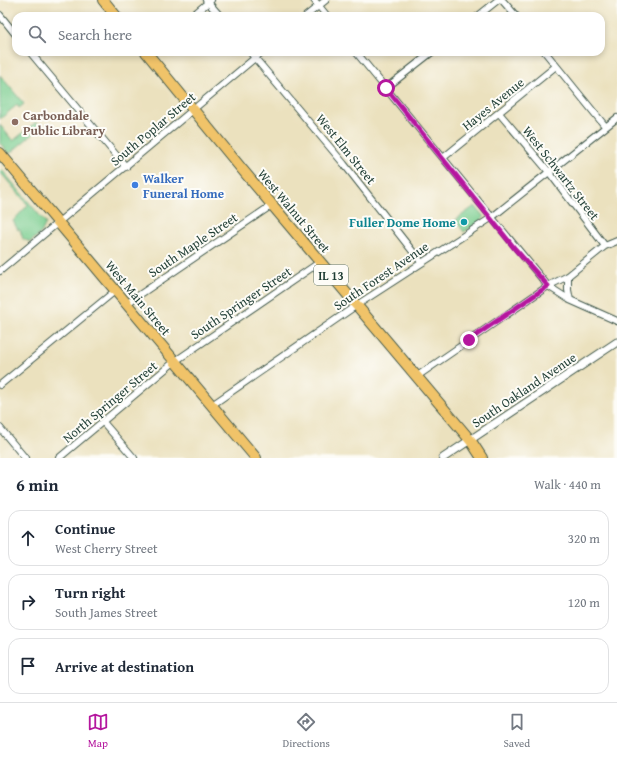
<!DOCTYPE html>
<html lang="en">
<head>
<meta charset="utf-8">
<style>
	:root { --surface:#fff; --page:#f2f2f3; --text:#1f2937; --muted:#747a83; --line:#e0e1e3; --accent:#b5179e }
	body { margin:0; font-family:"Gentium Book Plus",serif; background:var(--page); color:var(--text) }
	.stop { position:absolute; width:12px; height:12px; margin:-9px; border:3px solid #b5179e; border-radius:50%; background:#fff }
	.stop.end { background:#b5179e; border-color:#fff; box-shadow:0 1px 4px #0008 }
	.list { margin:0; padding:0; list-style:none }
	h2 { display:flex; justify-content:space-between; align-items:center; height:52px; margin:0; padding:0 16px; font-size:17px }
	h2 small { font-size:13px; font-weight:400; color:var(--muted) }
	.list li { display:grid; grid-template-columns:26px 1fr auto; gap:12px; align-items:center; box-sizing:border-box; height:56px; margin:0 8px 8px; padding:0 8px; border:1px solid var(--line); border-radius:12px }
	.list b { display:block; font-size:15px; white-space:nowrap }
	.list p { margin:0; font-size:13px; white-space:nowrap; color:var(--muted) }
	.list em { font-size:13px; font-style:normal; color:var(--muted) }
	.icon { flex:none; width:22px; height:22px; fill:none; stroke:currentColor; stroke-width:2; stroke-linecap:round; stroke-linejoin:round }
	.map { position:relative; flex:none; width:617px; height:458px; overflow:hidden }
	.search { position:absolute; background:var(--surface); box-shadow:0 2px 6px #0003; left:12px; right:12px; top:12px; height:44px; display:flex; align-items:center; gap:10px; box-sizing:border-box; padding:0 14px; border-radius:12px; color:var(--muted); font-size:15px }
	.sheet { height:244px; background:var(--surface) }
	nav { display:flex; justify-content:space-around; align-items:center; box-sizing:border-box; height:56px; border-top:1px solid var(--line); background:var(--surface); font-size:11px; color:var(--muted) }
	nav a { display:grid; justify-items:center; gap:2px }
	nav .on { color:var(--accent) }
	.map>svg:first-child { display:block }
	.green { fill:#7bce90; stroke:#4d8662 }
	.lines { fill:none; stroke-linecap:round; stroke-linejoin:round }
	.minor-casing { stroke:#3e5649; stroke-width:8 }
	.tertiary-casing { stroke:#3e5649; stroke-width:9 }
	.trunk-casing { stroke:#3e5649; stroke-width:12 }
	.minor { stroke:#fff; stroke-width:6 }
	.tertiary { stroke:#fff; stroke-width:7 }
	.trunk { stroke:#f0c369; stroke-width:10 }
	.route { stroke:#b5179e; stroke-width:5 }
	.education-dot { fill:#8d6e63; stroke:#fdfcf7; stroke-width:1.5 }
	.shop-dot { fill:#3f7fe0; stroke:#fdfcf7; stroke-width:1.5 }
	.culture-dot { fill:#0f9aa8; stroke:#fdfcf7; stroke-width:1.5 }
	.labels { text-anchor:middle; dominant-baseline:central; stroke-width:4; stroke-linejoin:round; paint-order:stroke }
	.shield { fill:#fdfcf7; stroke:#62766e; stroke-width:1 }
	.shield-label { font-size:12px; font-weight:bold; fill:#1f3d34 }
	.street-label { font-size:13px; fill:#1f3d34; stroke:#fdfcf7 }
	.education-label { font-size:13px; font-weight:bold; fill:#785e54; stroke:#fdfcf7; text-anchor:start }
	.shop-label { font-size:13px; font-weight:bold; fill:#366cbe; stroke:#fdfcf7; text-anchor:start }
	.culture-label { font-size:13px; font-weight:bold; fill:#0d838f; stroke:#fdfcf7; text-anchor:end }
</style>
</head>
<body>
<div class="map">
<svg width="617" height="458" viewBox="0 0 617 458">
	<rect width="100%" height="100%" fill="#fdfcf7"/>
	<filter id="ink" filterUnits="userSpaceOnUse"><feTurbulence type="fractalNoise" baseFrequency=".025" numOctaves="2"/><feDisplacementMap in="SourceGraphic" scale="8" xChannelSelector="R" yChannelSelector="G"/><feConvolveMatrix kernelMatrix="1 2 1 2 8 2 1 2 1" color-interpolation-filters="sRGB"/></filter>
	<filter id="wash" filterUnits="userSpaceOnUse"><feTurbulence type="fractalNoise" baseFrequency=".012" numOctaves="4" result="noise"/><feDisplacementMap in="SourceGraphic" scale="16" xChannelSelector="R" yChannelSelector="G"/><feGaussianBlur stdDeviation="0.9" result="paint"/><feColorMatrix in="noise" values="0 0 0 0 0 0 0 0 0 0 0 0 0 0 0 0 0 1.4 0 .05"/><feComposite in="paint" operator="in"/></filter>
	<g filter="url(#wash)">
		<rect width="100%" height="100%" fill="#ebe1be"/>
		<path class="green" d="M0 75 24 104 19 108 17 105 0 119Z
			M36 122 40 128 9 154 0 143V125L13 141Z
			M2 170 46 223 41 233 30 242 23 239 20 230H18L13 221 28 205 0 172Z
			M475 206 484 217 482 220 464 232 455 220Z"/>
	</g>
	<g filter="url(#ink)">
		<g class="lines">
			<defs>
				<path id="minor" d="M206 0 220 16
					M314 0 327 16
					M502 0 516 16
					M0 15 16 35
					M192 16 211 0
					M306 16 326 0
					M478 16 498 0
					M30 52 126 167
					M250 52 344 164 421 262
					M356 52 548 286 570 300 617 321
					M545 52 605 126
					M386 88 432 52
					M499 113 549 172 605 246
					M443 158 556 66
					M0 271 262 52
					M568 276V290L570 300
					M126 304 272 205
					M416 377 548 286 568 276 605 246 617 241
					M0 385 115 291
					M212 405 357 305 491 218 617 118
					M103 422 134 458
					M0 428 25 458
					M59 458 174 362 320 262"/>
				<path id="tertiary" d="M443 458 617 342"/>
				<path id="trunk" d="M103 0 116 16
					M146 52 241 168 471 441 482 458
					M0 153 256 458"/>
			</defs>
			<use href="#minor" class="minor-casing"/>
			<use href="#tertiary" class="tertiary-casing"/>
			<use href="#trunk" class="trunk-casing"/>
			<use href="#minor" class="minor"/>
			<use href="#tertiary" class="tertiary"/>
			<use href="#trunk" class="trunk"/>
		</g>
	</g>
	<g class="lines" filter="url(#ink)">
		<path class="route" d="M386 88 515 249 548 286 469 340"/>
	</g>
	<circle class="education-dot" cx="15" cy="122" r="4"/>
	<circle class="shop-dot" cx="135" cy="185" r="4"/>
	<circle class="culture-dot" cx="464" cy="222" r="4"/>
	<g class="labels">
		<rect class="shield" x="314" y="265" width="34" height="20" rx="3"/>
		<g class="shield-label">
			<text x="331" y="275">IL 13</text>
		</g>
		<g class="street-label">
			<text transform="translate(493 104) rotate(-39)">Hayes Avenue</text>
			<text transform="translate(153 129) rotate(-40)">South Poplar Street</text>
			<text transform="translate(346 149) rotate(51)">West Elm Street</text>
			<text transform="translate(561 173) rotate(52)">West Schwartz Street</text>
			<text transform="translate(294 211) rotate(50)">West Walnut Street</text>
			<text transform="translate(193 245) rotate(-34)">South Maple Street</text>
			<text transform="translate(381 276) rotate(-34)">South Forest Avenue</text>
			<text transform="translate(138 298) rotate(50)">West Main Street</text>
			<text transform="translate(241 303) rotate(-34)">South Springer Street</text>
			<text transform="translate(524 390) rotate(-34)">South Oakland Avenue</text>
			<text transform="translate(110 402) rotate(-40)">North Springer Street</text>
		</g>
		<g class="education-label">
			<text x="23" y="115">Carbondale<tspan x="23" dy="15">Public Library</tspan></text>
		</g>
		<g class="shop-label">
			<text x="143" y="178">Walker<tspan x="143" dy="15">Funeral Home</tspan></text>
		</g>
		<g class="culture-label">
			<text x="456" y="222">Fuller Dome Home</text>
		</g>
	</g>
</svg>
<div class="stop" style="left:386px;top:88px"></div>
<div class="stop end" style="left:469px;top:340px"></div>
<div class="search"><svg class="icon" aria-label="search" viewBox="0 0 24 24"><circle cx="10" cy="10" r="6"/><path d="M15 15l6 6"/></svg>Search here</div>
</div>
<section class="sheet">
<h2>6 min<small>Walk · 440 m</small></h2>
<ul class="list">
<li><svg class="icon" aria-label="ahead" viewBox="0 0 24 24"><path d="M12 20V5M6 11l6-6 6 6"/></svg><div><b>Continue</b><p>West Cherry Street</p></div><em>320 m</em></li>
<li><svg class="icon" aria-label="right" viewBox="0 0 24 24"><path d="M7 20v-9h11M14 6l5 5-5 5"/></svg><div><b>Turn right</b><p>South James Street</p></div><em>120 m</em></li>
<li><svg class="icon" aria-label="arrive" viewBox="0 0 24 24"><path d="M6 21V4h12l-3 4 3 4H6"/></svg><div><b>Arrive at destination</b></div></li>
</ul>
</section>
<nav>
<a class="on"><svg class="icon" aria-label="map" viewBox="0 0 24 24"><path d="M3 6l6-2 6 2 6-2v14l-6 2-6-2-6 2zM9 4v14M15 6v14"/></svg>Map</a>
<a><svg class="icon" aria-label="directions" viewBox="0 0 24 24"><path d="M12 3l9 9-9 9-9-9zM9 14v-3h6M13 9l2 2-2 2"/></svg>Directions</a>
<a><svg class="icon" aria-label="saved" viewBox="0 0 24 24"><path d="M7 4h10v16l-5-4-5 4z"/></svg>Saved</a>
</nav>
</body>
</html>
